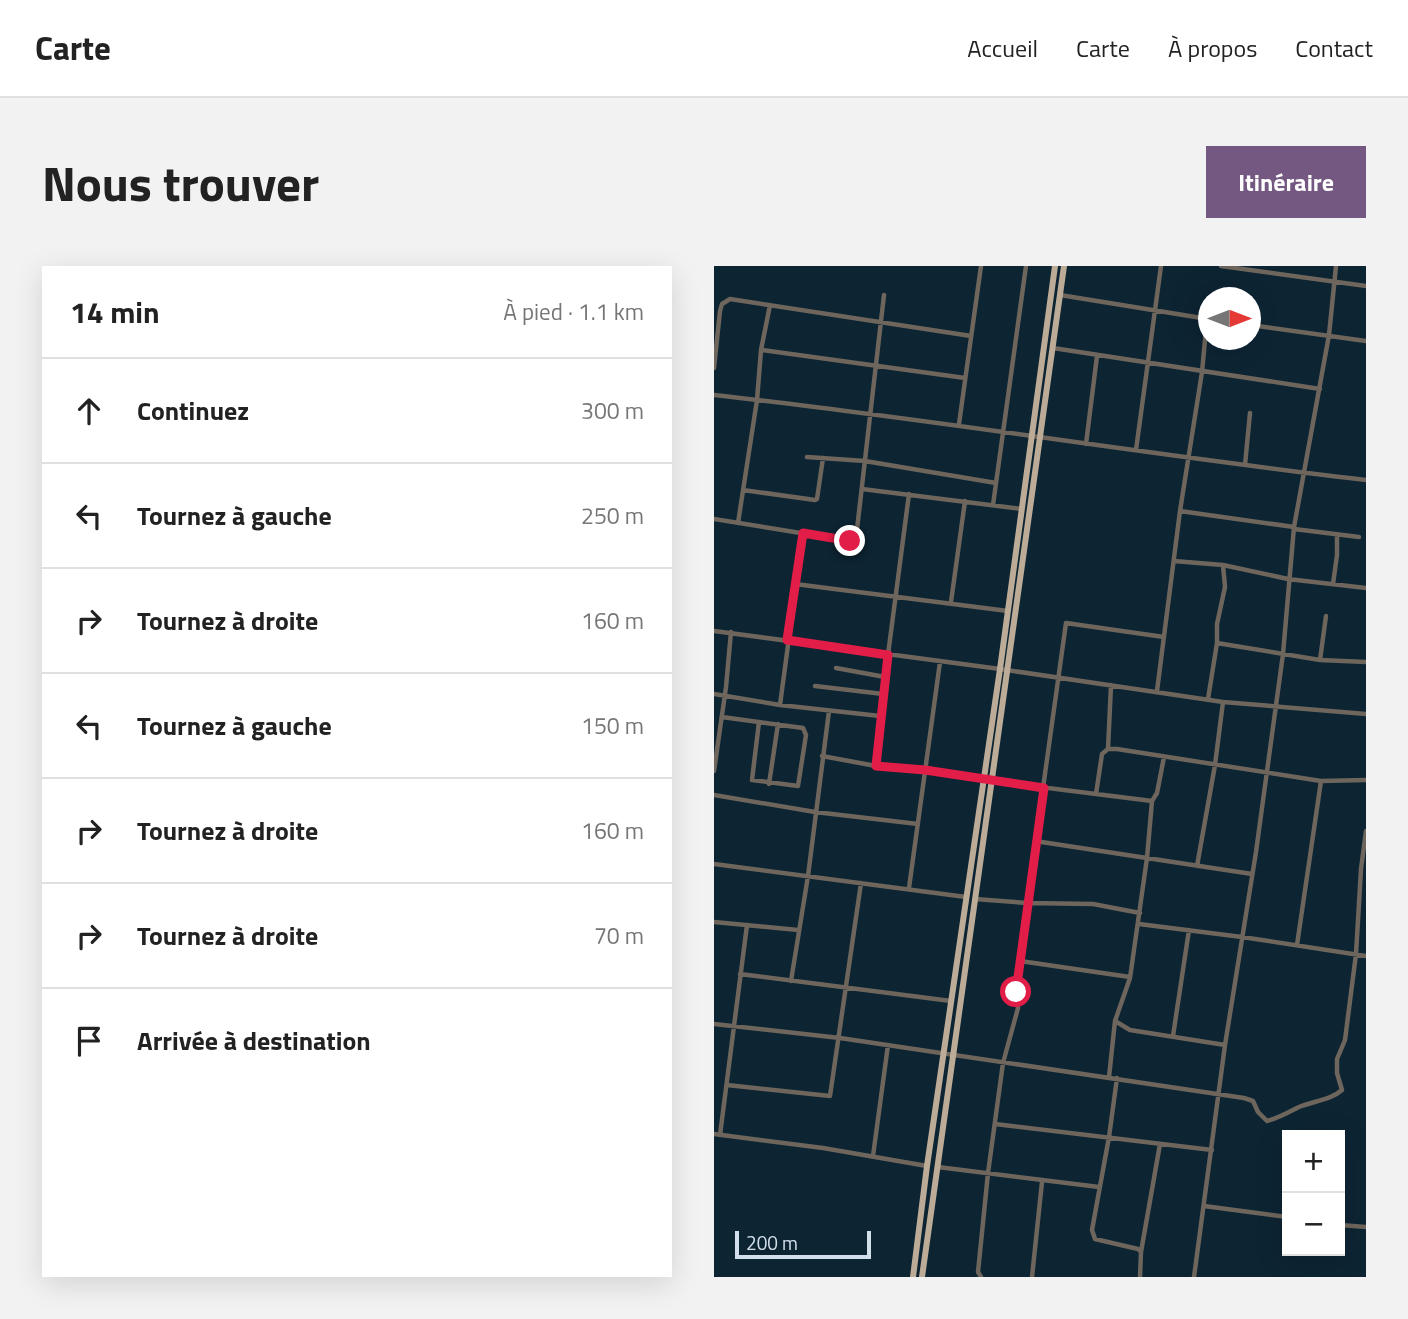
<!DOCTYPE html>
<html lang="fr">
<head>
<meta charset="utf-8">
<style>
	:root { --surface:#fff; --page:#f2f2f2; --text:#222; --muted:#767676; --line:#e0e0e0; --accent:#745882 }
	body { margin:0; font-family:"Titillium Web",sans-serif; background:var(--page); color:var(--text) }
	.controls { position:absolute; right:21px; bottom:21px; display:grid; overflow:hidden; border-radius:0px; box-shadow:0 7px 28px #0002 }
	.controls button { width:63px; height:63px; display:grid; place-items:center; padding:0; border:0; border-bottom:2px solid var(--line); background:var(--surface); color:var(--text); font:35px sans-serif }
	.compass { position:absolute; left:484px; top:21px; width:63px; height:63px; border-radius:50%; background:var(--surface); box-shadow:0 7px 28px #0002; rotate:90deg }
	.scale { position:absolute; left:21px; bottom:18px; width:136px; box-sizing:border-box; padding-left:7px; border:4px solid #d3e0eb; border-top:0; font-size:19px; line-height:24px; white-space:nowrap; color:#d3e0eb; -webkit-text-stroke:5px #0d2433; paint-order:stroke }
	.stop { position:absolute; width:21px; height:21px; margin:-16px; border:5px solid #e11d48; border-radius:50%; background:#fff }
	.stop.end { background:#e11d48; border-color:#fff; box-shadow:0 2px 7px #0008 }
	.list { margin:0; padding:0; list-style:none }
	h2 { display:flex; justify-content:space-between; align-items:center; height:91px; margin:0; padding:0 28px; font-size:30px }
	h2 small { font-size:23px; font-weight:400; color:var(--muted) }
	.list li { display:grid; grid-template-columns:46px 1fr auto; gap:21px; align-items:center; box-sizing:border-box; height:105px; padding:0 28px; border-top:2px solid var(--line) }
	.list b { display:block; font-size:26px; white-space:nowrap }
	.list em { font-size:23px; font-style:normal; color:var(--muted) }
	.icon { flex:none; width:38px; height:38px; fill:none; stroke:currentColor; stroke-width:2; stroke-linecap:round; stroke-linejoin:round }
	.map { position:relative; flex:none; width:652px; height:1011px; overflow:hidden; border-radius:0px }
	header { display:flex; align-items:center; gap:42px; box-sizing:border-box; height:98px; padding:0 35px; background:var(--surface); border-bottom:2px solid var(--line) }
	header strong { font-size:33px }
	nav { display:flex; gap:38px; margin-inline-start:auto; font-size:24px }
	.intro { display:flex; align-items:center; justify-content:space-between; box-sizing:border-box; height:168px; padding:0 42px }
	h1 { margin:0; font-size:49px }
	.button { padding:18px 32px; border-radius:0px; background:var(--accent); color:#fff; font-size:24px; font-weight:700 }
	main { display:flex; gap:42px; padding:0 42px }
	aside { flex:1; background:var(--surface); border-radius:0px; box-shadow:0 7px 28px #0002 }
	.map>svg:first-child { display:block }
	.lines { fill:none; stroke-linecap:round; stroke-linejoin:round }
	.minor { stroke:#6e665c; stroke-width:4.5 }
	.major { stroke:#bcac97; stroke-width:6 }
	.route { stroke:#e11d48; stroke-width:9 }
</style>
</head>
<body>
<header>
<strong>Carte</strong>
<nav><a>Accueil</a><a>Carte</a><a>À propos</a><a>Contact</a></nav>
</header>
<div class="intro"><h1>Nous trouver</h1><a class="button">Itinéraire</a></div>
<main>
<aside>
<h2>14 min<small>À pied · 1.1 km</small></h2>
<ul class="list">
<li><svg class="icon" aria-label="ahead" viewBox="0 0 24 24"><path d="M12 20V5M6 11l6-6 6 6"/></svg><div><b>Continuez</b></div><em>300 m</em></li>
<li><svg class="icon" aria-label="left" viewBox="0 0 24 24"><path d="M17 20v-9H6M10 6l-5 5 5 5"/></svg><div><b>Tournez à gauche</b></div><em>250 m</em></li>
<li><svg class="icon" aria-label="right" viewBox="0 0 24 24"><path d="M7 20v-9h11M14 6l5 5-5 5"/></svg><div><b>Tournez à droite</b></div><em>160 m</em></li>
<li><svg class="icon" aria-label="left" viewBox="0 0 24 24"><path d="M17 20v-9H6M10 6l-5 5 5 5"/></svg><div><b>Tournez à gauche</b></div><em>150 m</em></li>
<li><svg class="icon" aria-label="right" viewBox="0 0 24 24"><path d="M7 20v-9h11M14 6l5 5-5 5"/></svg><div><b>Tournez à droite</b></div><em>160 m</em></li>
<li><svg class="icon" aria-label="right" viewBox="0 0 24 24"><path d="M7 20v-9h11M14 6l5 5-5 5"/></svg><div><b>Tournez à droite</b></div><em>70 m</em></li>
<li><svg class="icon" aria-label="arrive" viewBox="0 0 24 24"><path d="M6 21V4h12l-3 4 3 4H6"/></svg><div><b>Arrivée à destination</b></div></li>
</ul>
</aside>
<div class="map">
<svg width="652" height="1011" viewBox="0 0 652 1011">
	<rect width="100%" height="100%" fill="#0d2433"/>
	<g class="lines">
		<path class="minor" d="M507 0 652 20
			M346 29 494 53
			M536 59 652 75
			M339 82 606 123
			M48 84 251 112
			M0 102 6 45 8 38 16 33 257 70
			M0 129C218 153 434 189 652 214
			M245 158 267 0
			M372 178 383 90
			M422 184 447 0
			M93 191 151 195 282 217
			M531 199 536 147
			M148 223 308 243
			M29 224 101 234 103 233 109 192
			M279 239 312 0
			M466 245 580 261 615 69 622 0
			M0 253 136 275 142 272 170 29
			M24 257 43 134 47 84 56 39
			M580 263 645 271
			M460 295 509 299 574 313 652 322
			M81 318 294 345
			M619 318 623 289V268
			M237 336 251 235
			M0 365 286 403 509 436 652 448
			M503 377 606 394 652 396
			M606 394 612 350
			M122 402 171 411
			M101 420 169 428
			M443 425 466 245 488 106 493 53
			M0 428 66 439 166 450
			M494 433 503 377V358L511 321 509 299
			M66 439 89 267
			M8 451 89 462 92 469 84 520 38 514 45 456
			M394 483 397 419
			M108 490 162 500 211 504 278 515 438 535
			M162 500 166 450 195 228
			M0 505 12 421 17 366
			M55 518 64 458
			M382 528 388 488 394 483H403L607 515 652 514
			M0 529 101 546 204 558
			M321 575 538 608
			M0 598 252 631
			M483 600 501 499 509 436
			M195 622 226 396
			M261 633 313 637 379 638 426 647
			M0 656 84 664
			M425 658 528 671 652 690
			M583 679 607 515
			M306 695 416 711
			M26 708 237 735
			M77 715 94 610 115 445
			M401 755 416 764 511 779
			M0 758 126 772 530 832 539 835 544 846 553 855C565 852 575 846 585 841 600 835 617 834 628 824L623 807V793L631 774 642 688 647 603 652 565
			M459 770 475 664
			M395 811 401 755 416 712 433 592 438 535 443 527 450 491
			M403 812 395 871 378 964 381 973 424 983 427 986 426 1011
			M13 819 116 830 147 617
			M281 858 498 884
			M0 868 109 882 213 900
			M6 869 33 659
			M159 890 174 779
			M224 901 385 921
			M490 940 573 951
			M626 959 652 961
			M427 986 446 878
			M267 1011 264 1006 274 907 289 797 304 742 302 726 313 637 352 357 450 371
			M318 1011 328 916
			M480 1011 511 779 542 586 569 388 580 261"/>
		<path class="major" d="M199 1011 213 900 286 403 341 0
			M208 1011 350 0"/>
	</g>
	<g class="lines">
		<path class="route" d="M136 275 89 267 73 374 174 389 162 500 211 504 330 522 302 726"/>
	</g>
</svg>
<div class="controls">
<button>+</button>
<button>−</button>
</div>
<svg class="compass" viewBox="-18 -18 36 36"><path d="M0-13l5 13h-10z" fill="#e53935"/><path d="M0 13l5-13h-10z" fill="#767676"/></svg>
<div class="scale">200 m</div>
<div class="stop" style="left:302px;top:726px"></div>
<div class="stop end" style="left:136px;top:275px"></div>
</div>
</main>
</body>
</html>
